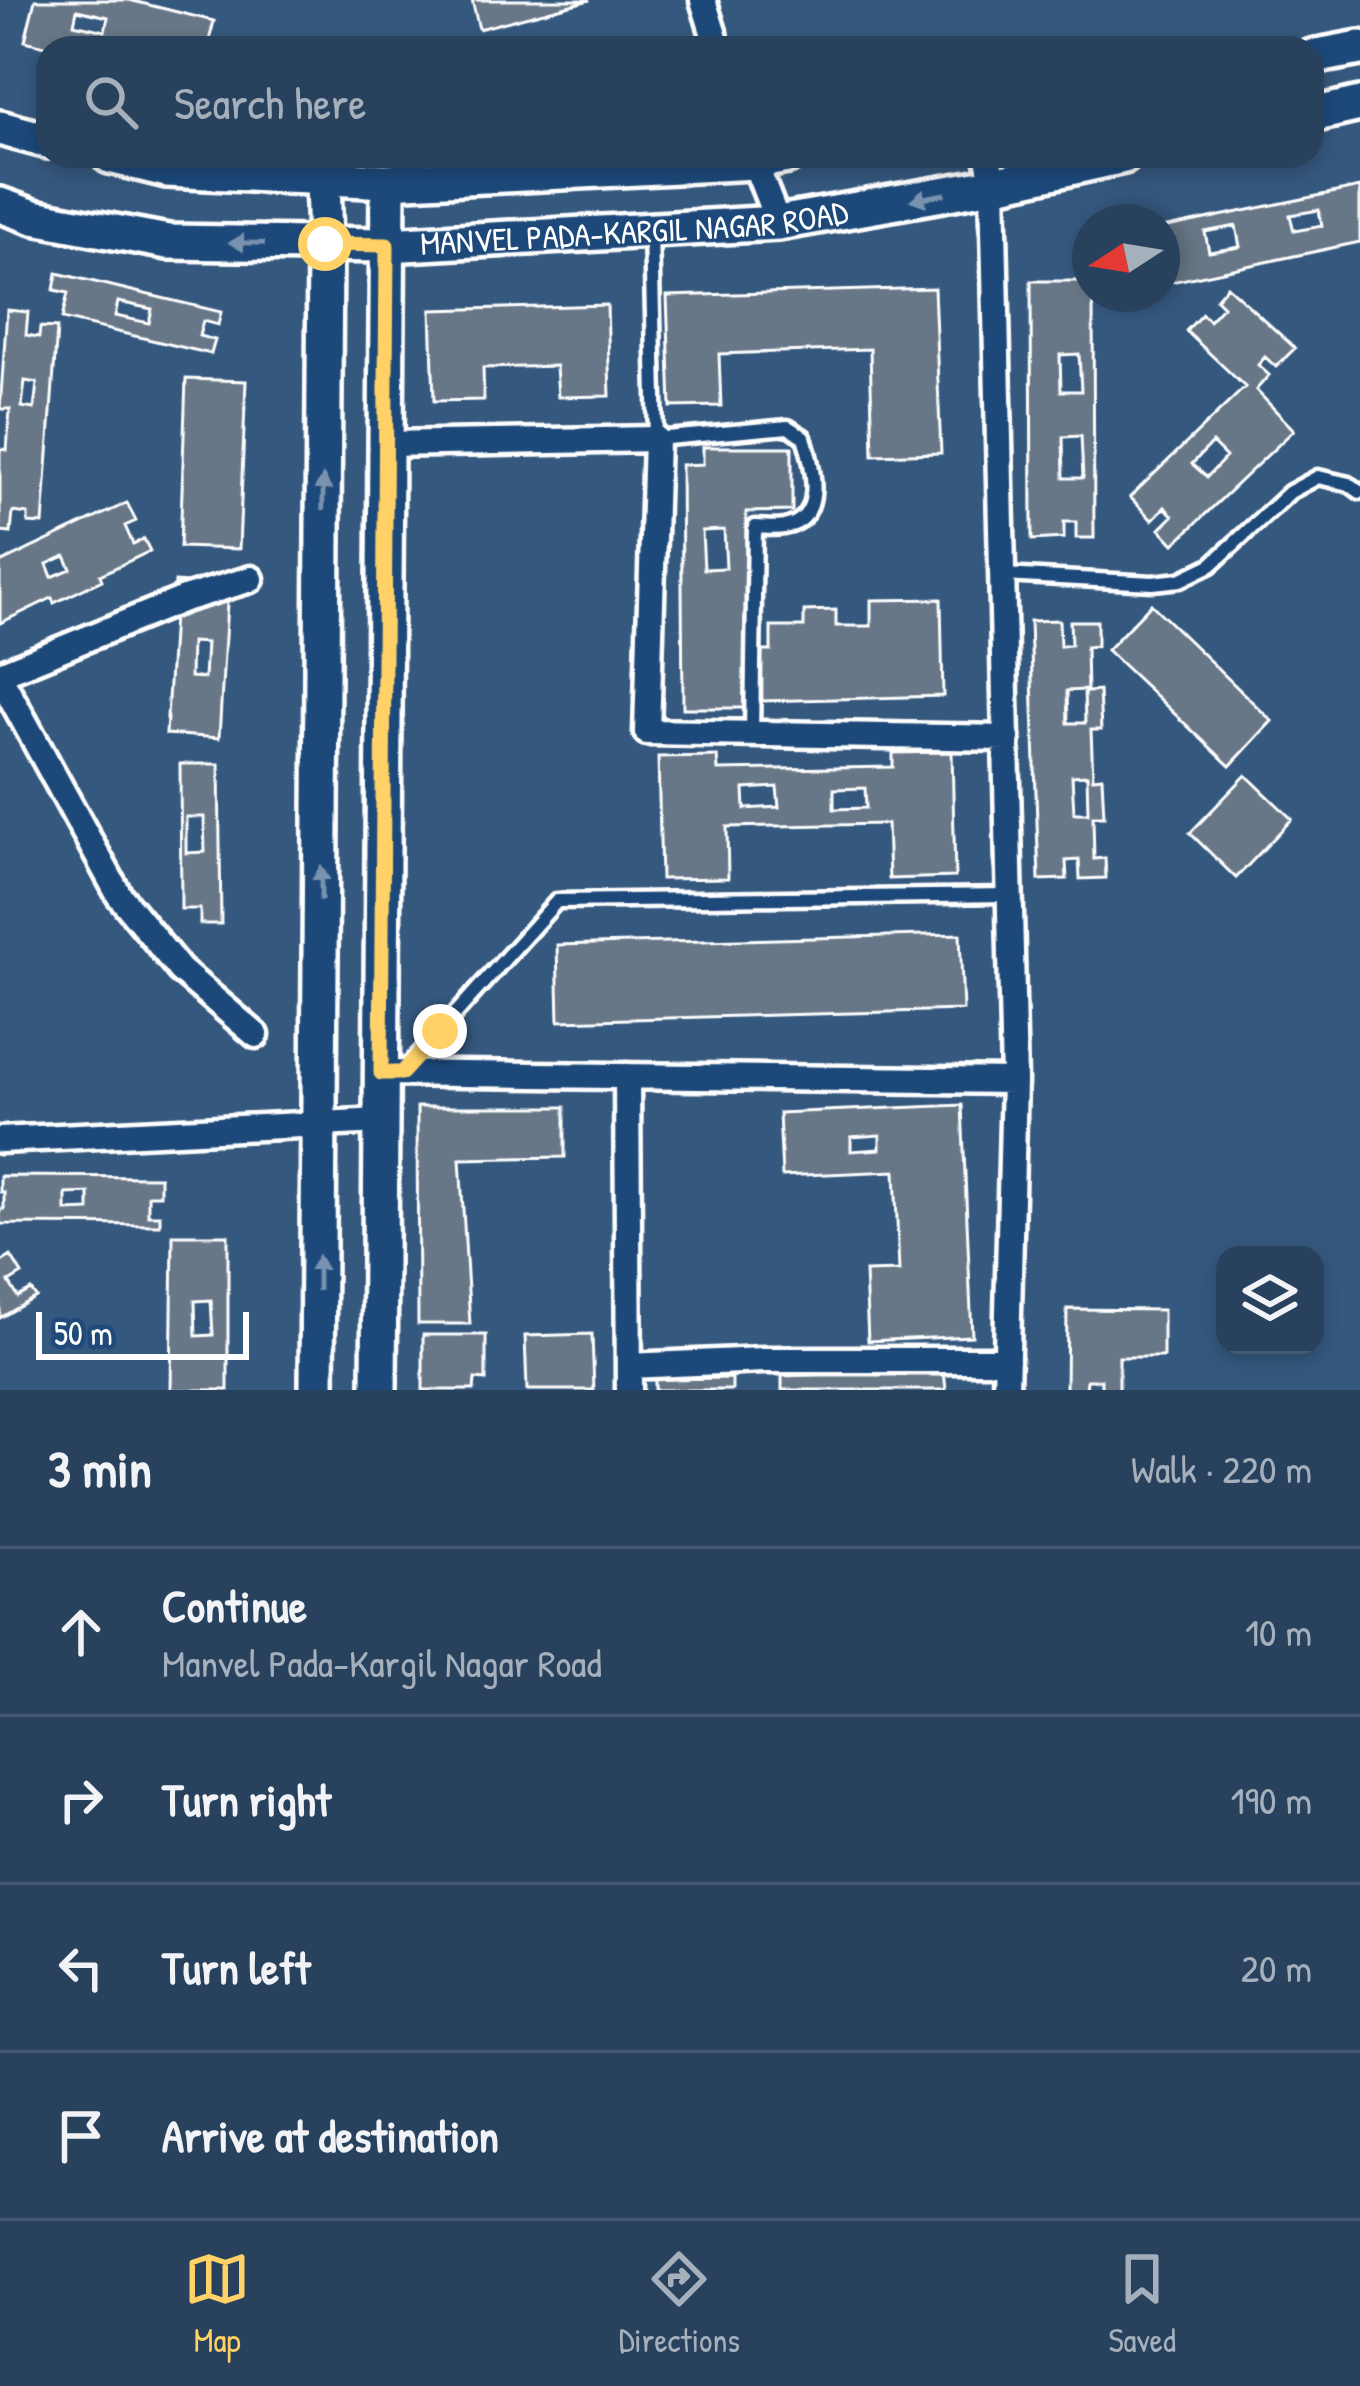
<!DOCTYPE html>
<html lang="en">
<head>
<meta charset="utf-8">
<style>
	:root { --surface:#28425e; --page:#344d67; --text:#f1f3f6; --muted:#a5b0bc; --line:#445b73; --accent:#ffd166 }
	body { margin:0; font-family:"Patrick Hand",sans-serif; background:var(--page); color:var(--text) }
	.controls { position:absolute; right:36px; bottom:36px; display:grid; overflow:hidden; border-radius:24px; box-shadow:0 6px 18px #0003 }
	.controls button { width:108px; height:108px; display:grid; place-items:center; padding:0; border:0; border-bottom:3px solid var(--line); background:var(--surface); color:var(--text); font:60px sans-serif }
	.compass { position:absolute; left:1072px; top:204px; width:108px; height:108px; border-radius:50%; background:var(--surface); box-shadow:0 6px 18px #0003; rotate:258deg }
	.scale { position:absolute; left:36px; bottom:30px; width:213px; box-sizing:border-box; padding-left:12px; border:6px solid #fff; border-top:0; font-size:33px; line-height:42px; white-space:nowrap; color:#fff; -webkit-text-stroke:9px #1f4a7a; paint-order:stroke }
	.stop { position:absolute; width:36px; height:36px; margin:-27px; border:9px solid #ffd166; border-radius:50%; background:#fff }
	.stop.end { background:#ffd166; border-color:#fff; box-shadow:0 3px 12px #0008 }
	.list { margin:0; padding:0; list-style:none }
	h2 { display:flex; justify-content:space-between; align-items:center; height:156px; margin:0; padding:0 48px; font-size:51px }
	h2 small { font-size:39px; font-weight:400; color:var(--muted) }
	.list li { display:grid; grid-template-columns:78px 1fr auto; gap:36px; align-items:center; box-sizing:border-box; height:168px; padding:0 48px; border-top:3px solid var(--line) }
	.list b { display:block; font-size:45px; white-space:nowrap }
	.list p { margin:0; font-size:39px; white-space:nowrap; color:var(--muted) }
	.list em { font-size:39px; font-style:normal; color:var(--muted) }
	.icon { flex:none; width:66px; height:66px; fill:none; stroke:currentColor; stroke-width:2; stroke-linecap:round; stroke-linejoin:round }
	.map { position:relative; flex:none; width:1360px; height:1390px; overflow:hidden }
	.search { position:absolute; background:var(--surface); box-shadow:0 6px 18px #0003; left:36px; right:36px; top:36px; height:132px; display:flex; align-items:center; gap:30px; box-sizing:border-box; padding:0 42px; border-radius:36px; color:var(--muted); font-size:45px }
	.sheet { height:828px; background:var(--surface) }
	nav { display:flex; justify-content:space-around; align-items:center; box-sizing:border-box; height:168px; border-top:3px solid var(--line); background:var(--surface); font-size:33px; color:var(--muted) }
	nav a { display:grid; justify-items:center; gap:6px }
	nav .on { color:var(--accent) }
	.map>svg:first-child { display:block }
	.building { fill:#687787; stroke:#fff; stroke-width:3; fill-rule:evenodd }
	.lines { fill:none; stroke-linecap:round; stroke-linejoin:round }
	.lane-casing { stroke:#fff; stroke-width:21 }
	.street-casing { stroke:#fff; stroke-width:33 }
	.secondary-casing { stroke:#fff; stroke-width:42 }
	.lane { stroke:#1f4a7a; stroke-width:12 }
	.street { stroke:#1f4a7a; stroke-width:24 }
	.secondary { stroke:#1f4a7a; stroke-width:33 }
	.oneway { fill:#7992af }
	.route { stroke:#ffd166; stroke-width:15 }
	.labels { text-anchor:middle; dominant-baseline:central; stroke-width:10; stroke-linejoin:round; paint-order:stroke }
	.street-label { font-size:33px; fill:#fff; stroke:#1f4a7a }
</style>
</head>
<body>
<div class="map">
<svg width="1360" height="1390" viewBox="0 0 1360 1390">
	<rect width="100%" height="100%" fill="#35587e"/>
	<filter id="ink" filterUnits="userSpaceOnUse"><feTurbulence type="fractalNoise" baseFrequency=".00833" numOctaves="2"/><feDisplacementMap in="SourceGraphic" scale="24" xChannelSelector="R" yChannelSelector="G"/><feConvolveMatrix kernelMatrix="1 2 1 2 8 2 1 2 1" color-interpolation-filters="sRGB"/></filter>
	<g filter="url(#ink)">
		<path class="building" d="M35 0H129L214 21 208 45 190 41 188 48H86L55 40 52 48 25 41ZM77 10 108 17 105 31 74 24Z
			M472 0H590L479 29Z
			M1360 187V242L1162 284V228ZM1319 210 1322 226 1294 231 1290 215ZM1236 226 1240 247 1209 252 1205 232Z
			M57 273 221 312 218 325 203 321 199 336 215 340 211 354 62 319 68 293 54 290ZM118 302 152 309 149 323 115 316Z
			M1031 281H1090V294H1093L1094 538H1076V522H1064V538L1032 540ZM1079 354 1081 391H1061L1060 355ZM1081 436 1083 478H1064L1063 437Z
			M1227 286 1295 348 1276 367 1265 357 1258 365 1269 375 1256 390 1294 430 1174 544 1160 529 1173 516 1165 507 1152 520 1130 497 1245 387 1186 331 1202 314 1209 321 1223 306 1216 299ZM1212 443 1226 457 1207 477 1192 464Z
			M934 288 941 453 873 455 870 349 719 354 721 406 671 407 667 296Z
			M607 305 610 396 558 397 556 366 483 368 484 400 434 401 431 310Z
			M7 310 28 312 26 335 39 337 40 327 57 328 43 524 28 523V514L13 512 11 533 0 532V449L7 450 10 409H0ZM25 381 37 383 34 409 22 407Z
			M186 379 246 381 239 549 180 547Z
			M703 447H792V511L746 512 747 708H683L681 465 703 464ZM724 530 726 568 704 569 702 531Z
			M127 503 136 521 125 526 133 544 144 539 150 551 100 575 102 580 54 603 52 598 0 623V563ZM65 556 71 569 52 577 47 564Z
			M175 582 228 586 219 738 166 734ZM191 642 206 643 204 678 190 677Z
			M941 599 943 696 762 701 761 651H771V627H804V611L836 610V626H871V600Z
			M1151 604 1272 721 1230 766 1107 650Z
			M1059 620 1060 646 1071 645 1070 621H1097V646L1086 647 1087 692 1099 691 1101 730H1091L1093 778 1102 777 1104 816H1093L1094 859 1105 858 1106 878 1080 879 1079 860 1066 861 1067 879 1039 880 1030 621ZM1084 690 1085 723H1068L1067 691ZM1087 775 1088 813H1074L1072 776Z
			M952 752 955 877 889 879 887 824 727 827 728 878 661 879 658 757 717 756 718 770 893 767V753ZM777 787 779 807 745 809 744 789ZM865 788 866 808 834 809V789Z
			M180 764H219L221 924H200V909H181ZM186 817H204L205 852 186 853Z
			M1246 775 1292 819 1236 878 1190 833Z
			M960 934 963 1010 559 1021 557 945Z
			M962 1105 972 1336 868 1341 865 1272 899 1271 895 1171 782 1176 779 1113ZM880 1135V1149L851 1151V1137Z
			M417 1107H565V1157L460 1159 470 1324H418Z
			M0 1176 160 1177V1195H148V1215H160V1225L0 1224V1209H4V1192H0ZM89 1193V1210L66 1211V1194Z
			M173 1235H228V1390H171ZM211 1300 213 1335 196 1336 195 1301Z
			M11 1256 22 1274 9 1282 18 1297 31 1290 36 1297 0 1318V1263Z
			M1067 1309 1163 1310V1357H1119V1390H1101V1380H1087L1086 1390H1066Z
			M592 1334 594 1390H527L525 1336Z
			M423 1335H486V1380L475 1379 474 1390H423Z
			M944 1370 946 1390H782V1376Z
			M732 1378V1390H655V1379Z"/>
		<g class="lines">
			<defs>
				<path id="lane" d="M651 232 656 439 788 427 804 437C813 466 827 519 784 527 775 529 764 527 755 527L752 734
					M1003 575 1153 583 1180 580 1211 565 1290 492 1318 477 1349 484 1360 492
					M403 1072 557 901 1009 895"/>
				<path id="street" d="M703 0 718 48
					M752 156 778 223
					M988 156 993 185 1014 1081 1006 1390
					M385 444 656 439 647 732 1007 738
					M0 674 184 599 251 579
					M0 677 119 895 180 970 256 1035
					M381 1073 1014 1081
					M627 1076 629 1390
					M0 1140 381 1121
					M629 1366 763 1360H1007"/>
				<g id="secondary">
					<path d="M1312 57 1360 48"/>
					<path d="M1312 115 1360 104"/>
					<path d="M0 128 48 141"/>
					<path d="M110 156 167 170 388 181 754 162 787 156"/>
					<path id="s1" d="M0 205 34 217 168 242 387 245 778 223 993 185 1124 156"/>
					<path d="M317 1390 325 244 323 178"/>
					<path d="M379 1390 388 181"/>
				</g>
			</defs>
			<use href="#lane" class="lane-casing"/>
			<use href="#street" class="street-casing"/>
			<use href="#secondary" class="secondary-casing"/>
			<use href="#lane" class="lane"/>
			<use href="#street" class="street"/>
			<use href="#secondary" class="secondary"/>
		</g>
		<defs><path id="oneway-solid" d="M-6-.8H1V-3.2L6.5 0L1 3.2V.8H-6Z" transform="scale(3)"/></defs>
		<g class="oneway">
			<use href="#oneway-solid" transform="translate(928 197) rotate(170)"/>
			<use href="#oneway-solid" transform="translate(247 243) rotate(-179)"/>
			<use href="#oneway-solid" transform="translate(323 493) rotate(-89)"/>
			<use href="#oneway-solid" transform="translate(321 883) rotate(-90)"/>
			<use href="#oneway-solid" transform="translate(318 1273) rotate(-90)"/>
		</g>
	</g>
	<g class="lines" filter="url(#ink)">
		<path class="route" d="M325 244 387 245 381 1073H402L440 1031"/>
	</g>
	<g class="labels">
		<g class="street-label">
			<text stroke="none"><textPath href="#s1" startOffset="639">MANVEL PADA-KARGIL NAGAR ROAD</textPath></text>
		</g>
	</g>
</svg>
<div class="controls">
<button><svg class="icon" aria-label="layers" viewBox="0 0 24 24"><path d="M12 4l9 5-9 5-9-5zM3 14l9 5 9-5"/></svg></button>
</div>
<svg class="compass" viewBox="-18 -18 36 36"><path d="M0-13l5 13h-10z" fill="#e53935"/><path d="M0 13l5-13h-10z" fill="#a5b0bc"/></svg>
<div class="scale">50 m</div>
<div class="stop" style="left:325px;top:244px"></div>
<div class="stop end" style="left:440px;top:1031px"></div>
<div class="search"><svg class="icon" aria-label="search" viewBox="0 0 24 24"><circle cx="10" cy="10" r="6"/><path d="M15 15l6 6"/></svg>Search here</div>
</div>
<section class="sheet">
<h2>3 min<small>Walk · 220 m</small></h2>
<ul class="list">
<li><svg class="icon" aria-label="ahead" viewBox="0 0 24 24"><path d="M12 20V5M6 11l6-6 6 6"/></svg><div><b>Continue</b><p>Manvel Pada-Kargil Nagar Road</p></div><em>10 m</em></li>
<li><svg class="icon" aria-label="right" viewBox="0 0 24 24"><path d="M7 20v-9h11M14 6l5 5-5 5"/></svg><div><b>Turn right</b></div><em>190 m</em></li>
<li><svg class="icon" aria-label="left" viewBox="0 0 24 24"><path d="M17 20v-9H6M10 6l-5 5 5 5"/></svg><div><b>Turn left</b></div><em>20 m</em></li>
<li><svg class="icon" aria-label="arrive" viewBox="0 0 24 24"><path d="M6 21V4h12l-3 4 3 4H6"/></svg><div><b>Arrive at destination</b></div></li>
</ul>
</section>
<nav>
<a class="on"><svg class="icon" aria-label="map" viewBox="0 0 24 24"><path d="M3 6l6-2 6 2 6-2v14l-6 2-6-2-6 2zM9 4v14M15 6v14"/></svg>Map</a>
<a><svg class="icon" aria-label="directions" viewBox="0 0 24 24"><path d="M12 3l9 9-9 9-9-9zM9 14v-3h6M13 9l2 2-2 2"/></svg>Directions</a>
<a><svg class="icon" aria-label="saved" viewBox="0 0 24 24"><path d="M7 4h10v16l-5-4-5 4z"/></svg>Saved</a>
</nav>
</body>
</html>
